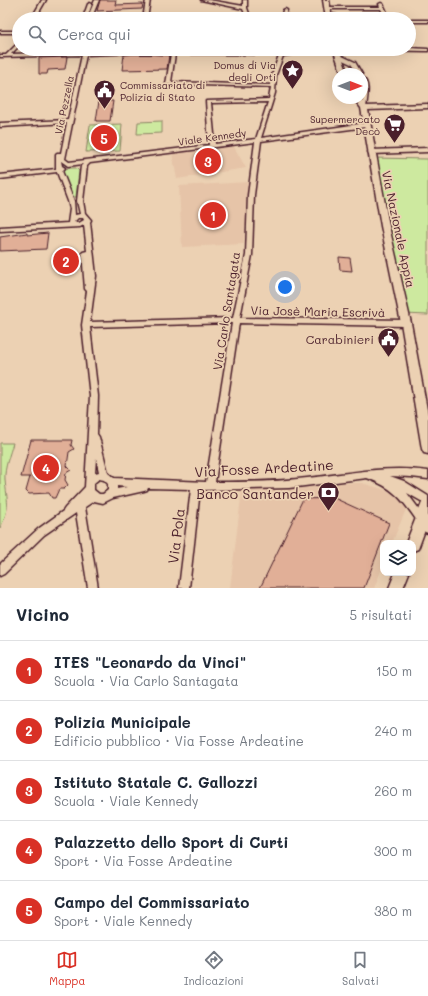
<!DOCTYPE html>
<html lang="it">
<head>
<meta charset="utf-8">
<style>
	:root { --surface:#fff; --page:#f6f6f7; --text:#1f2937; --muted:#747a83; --line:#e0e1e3; --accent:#d93025 }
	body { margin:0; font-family:Mali,sans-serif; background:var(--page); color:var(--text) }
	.controls { position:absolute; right:12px; bottom:12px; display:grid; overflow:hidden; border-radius:8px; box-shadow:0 4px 16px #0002 }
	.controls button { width:36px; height:36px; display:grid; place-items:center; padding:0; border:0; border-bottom:1px solid var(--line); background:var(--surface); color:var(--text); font:20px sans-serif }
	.compass { position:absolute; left:332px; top:68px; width:36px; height:36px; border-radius:50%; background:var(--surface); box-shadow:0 4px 16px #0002; rotate:90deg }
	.you { position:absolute; left:285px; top:287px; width:14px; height:14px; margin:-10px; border:3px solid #fff; border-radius:50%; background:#1a73e8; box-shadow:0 0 0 6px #1a73e833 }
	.badge { display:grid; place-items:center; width:26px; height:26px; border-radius:50%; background:var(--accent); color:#fff; font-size:13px; font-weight:700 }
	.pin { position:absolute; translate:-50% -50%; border:2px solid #fff; box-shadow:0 1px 4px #0006 }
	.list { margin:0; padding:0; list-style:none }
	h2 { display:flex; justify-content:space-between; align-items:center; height:52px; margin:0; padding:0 16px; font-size:17px }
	h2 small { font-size:13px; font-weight:400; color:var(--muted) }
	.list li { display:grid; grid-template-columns:26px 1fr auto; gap:12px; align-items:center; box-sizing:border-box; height:60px; padding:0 16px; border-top:1px solid var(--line) }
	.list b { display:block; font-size:15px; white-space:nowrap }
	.list p { margin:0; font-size:13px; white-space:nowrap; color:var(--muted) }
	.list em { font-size:13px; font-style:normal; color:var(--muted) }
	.icon { flex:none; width:22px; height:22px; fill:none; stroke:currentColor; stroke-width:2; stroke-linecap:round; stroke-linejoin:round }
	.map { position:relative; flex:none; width:428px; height:588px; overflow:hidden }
	.search { position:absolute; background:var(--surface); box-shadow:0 4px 16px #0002; left:12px; right:12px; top:12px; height:44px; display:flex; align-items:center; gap:10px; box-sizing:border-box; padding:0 14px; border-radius:22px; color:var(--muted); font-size:15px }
	.sheet { height:352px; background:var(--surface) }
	nav { display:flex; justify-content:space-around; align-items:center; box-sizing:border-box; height:56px; border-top:1px solid var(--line); background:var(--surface); font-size:11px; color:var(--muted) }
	nav a { display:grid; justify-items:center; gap:2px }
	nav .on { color:var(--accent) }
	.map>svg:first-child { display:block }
	.built { fill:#e6c4a8 }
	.green { fill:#cde99f; stroke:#8c8465 }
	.building { fill:#e1af97; stroke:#4a1f2b }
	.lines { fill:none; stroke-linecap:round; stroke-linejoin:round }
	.minor-casing { stroke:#4a1f2b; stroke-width:3 }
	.secondary-casing { stroke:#4a1f2b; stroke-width:3 }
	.minor { fill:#ecd1b3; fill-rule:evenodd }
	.secondary { fill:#ecd1b3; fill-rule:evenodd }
	.labels { text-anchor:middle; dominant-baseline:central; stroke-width:3.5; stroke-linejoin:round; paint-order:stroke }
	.far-poi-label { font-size:10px; fill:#4a1f2b; stroke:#ecd1b3; text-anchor:end }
	.far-street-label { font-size:10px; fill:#4a1f2b; stroke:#ecd1b3 }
	.street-label { font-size:12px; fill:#4a1f2b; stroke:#ecd1b3 }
	.poi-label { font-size:12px; fill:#4a1f2b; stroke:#ecd1b3; text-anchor:end }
	.near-street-label { font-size:14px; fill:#4a1f2b; stroke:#ecd1b3 }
	.near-poi-label { font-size:14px; fill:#4a1f2b; stroke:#ecd1b3; text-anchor:end }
</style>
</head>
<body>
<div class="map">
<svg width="428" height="588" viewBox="0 0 428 588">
	<rect width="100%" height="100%" fill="#ecd1b3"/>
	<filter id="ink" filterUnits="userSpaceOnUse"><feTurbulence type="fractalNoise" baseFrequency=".025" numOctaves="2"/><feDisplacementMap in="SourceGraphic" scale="8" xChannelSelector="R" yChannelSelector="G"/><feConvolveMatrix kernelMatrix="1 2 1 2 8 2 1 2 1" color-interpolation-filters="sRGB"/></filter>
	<g filter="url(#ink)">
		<path class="built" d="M233 145 246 168 177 179 172 153Z
			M249 182 244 244 182 247 179 186Z
			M343 483H362L383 489 394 494 407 507 392 543H383V566L374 588H230L242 490Z"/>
		<path class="green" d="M162 121V133L137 134 138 122Z
			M122 124 120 151 86 152 90 125Z
			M372 158 428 159V315L404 314Z
			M69 168H76L79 171 76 197H73L63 174 64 170Z
			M0 443H13C10 454 4 468 5 480 7 502 11 506 0 528Z"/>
		<path class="building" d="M100 0H116L115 5 143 4 142 9 97 11Z
			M124 55 138 54 169 55 167 69 122 70Z
			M67 57 65 69 48 70 47 74H39V58Z
			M99 101H113L110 121H96Z
			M27 233V235L48 233 46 249 0 251V237Z
			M62 250H73L70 273 59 274Z
			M339 257 350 258 352 271 340 270Z
			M31 440H72L71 445 74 449 69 452 67 466 71 470 66 473 65 480 68 485 64 489H59L55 498H52L49 493 29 494 26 491 30 477H21Z
			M334 498 389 523 364 588H260L303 499Z"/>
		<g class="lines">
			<defs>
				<path id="minor" d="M42 0H46L35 19H31Z
					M95 0H99L94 12 95 19H91L90 12Z
					M146 0H150L147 19H143Z
					M201 0H209L243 6V0H247V8L251 19H247L243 9Z
					M90 3 92 4 88 15 90 19H86L84 15 88 4Z
					M381 3 383 4 390 19H386L381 9H327L325 8 327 7H380L379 4Z
					M285 9 287 10 285 19H281L283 10Z
					M328 13 348 18 349 19H342L327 15 326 14Z
					M409 20H428V22H409Z
					M0 31H19V33H0Z
					M18 43H19V46L11 54 82 52 83 49H87L86 52 173 51H246L282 53 308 49 300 53 283 56 276 75 275 93 261 138 366 123 369 125 366 127 261 141 254 195 252 255 240 318 406 320 410 323 406 326 239 323 215 482C246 482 276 482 307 478 349 474 385 465 428 471V479L411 477 390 476 404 481 428 496V505L407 493 428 521V533L425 532C405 505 400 490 367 478L289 488 200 490 189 588H179L191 489 148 488 147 490 144 491 113 498 103 503 94 501 85 507 98 588H88L76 513 44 535 4 574 0 576V564L38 529 63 511 65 508 85 487 90 396 82 325 87 291 85 289 82 253 83 252 87 251 84 225 80 227 0 231V227L68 223 70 209 68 201 57 172 0 179V175L56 169V154L57 153H61L67 123 0 127V123L68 120 82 55 0 57V55H6ZM138 53 171 54 166 84 271 87 269 99 206 101 209 145 69 162 65 159 86 55ZM175 54H246L279 55 272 75 271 85 171 82ZM268 102 256 139 215 144 211 103ZM255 142 248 195 246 255 233 318 90 322 96 276 90 222 91 220 85 213 83 201 87 166 90 163ZM61 161 68 166 83 164 81 166 77 201 80 214 75 215 74 201 62 171 65 168 62 166ZM78 218H83L84 220 79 223 74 222ZM232 323 206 482 114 478 108 473 99 437 97 434 98 396 90 327ZM96 458 99 472 95 473ZM99 479 104 480 108 484V490L103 494H99L94 490V483ZM117 486 127 487 117 489Z
					M409 48 428 49V51L367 50 365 49Z
					M336 55H340L355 62 362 74H358L351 64 336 57Z
					M362 77C371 83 367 98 366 108L364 109 362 108 364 88 362 84Z
					M428 148V152L371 154 368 152 371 150Z"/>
				<path id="secondary" d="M323 0H329L332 19H326Z
					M333 49H339L348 74H342Z
					M353 98H360L366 106 428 104V108L368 110 389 226 411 323 428 415V454L424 453 422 449 401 323 381 226 361 108Z
					M428 498V522L418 549 413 551V543H406L423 500Z
					M395 573H409L403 588H389Z"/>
			</defs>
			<use href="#minor" class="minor-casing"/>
			<use href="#secondary" class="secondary-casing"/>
			<use href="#minor" class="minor"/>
			<use href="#secondary" class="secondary"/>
		</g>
	</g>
	<defs>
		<symbol id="sight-pin" viewBox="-11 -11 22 30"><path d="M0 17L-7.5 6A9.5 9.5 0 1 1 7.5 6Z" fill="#4a1f2b" stroke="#ecd1b3"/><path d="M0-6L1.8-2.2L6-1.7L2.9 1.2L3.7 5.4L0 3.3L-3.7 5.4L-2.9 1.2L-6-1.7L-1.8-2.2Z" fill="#fff"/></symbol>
		<symbol id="civic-pin" viewBox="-11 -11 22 30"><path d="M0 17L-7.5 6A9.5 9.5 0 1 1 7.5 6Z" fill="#4a1f2b" stroke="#ecd1b3"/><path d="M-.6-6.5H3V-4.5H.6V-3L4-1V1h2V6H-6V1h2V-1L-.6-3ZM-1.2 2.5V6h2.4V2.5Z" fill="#fff"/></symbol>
		<symbol id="supermarket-pin" viewBox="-11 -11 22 30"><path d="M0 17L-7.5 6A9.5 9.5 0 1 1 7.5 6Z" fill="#4a1f2b" stroke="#ecd1b3"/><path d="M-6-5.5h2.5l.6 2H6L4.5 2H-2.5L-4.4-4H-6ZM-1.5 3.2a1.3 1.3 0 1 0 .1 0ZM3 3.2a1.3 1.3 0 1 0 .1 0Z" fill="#fff"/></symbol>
		<symbol id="bank-pin" viewBox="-11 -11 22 30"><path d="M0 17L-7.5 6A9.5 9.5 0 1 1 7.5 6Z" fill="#4a1f2b" stroke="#ecd1b3"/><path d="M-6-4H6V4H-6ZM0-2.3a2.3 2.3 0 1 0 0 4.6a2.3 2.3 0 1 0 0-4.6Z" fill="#fff"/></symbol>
	</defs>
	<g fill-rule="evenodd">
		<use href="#sight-pin" x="280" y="58" width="25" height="34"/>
		<use href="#civic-pin" x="92" y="78" width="25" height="34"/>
		<use href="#supermarket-pin" x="382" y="112" width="25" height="34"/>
		<use href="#civic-pin" x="376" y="326" width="25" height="34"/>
		<use href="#bank-pin" x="316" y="480" width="25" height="34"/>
	</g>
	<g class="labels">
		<g class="far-poi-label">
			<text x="276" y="65">Domus di Via<tspan x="276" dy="12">degli Orti</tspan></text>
			<text x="120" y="85" text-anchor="start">Commissariato di<tspan x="120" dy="12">Polizia di Stato</tspan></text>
			<text x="380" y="119">Supermercato<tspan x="380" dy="12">Decò</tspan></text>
		</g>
		<g class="far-street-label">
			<text transform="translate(64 105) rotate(-78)">Via Pezzella</text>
			<text transform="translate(212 137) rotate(-8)">Viale Kennedy</text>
		</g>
		<g class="street-label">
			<text transform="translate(399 229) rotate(78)">Via Nazionale Appia</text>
			<text transform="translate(226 311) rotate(-81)">Via Carlo Santagata</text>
			<text transform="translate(318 311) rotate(1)">Via Josè Maria Escrivà</text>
		</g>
		<g class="poi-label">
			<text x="374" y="339">Carabinieri</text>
		</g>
		<g class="near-street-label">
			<text transform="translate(264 468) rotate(-3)">Via Fosse Ardeatine</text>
			<text transform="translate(176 536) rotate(-83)">Via Pola</text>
		</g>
		<g class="near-poi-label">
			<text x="314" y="493">Banco Santander</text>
		</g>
	</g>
</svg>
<div class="controls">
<button><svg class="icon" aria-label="layers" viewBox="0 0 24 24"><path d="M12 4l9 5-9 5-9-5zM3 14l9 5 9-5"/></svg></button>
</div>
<svg class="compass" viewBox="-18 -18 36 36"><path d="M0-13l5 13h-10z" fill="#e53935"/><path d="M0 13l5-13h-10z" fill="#747a83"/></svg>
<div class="you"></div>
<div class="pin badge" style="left:213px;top:215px">1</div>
<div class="pin badge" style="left:66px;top:261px">2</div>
<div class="pin badge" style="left:208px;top:161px">3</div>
<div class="pin badge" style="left:46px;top:468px">4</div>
<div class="pin badge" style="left:104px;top:138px">5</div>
<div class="search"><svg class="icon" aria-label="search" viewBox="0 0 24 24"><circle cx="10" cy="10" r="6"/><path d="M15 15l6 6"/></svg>Cerca qui</div>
</div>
<section class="sheet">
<h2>Vicino<small>5 risultati</small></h2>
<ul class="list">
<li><span class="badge">1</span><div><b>ITES &quot;Leonardo da Vinci&quot;</b><p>Scuola · Via Carlo Santagata</p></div><em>150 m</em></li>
<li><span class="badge">2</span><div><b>Polizia Municipale</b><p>Edificio pubblico · Via Fosse Ardeatine</p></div><em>240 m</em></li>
<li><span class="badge">3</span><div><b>Istituto Statale C. Gallozzi</b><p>Scuola · Viale Kennedy</p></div><em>260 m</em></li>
<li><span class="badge">4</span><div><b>Palazzetto dello Sport di Curti</b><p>Sport · Via Fosse Ardeatine</p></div><em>300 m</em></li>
<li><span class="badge">5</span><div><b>Campo del Commissariato</b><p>Sport · Viale Kennedy</p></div><em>380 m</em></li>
</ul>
</section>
<nav>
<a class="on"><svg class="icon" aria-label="map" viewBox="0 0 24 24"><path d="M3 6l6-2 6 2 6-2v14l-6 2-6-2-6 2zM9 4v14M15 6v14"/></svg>Mappa</a>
<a><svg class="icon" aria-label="directions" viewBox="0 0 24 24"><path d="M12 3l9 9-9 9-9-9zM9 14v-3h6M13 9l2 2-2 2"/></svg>Indicazioni</a>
<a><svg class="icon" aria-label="saved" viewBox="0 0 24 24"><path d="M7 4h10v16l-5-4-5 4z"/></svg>Salvati</a>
</nav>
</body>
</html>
